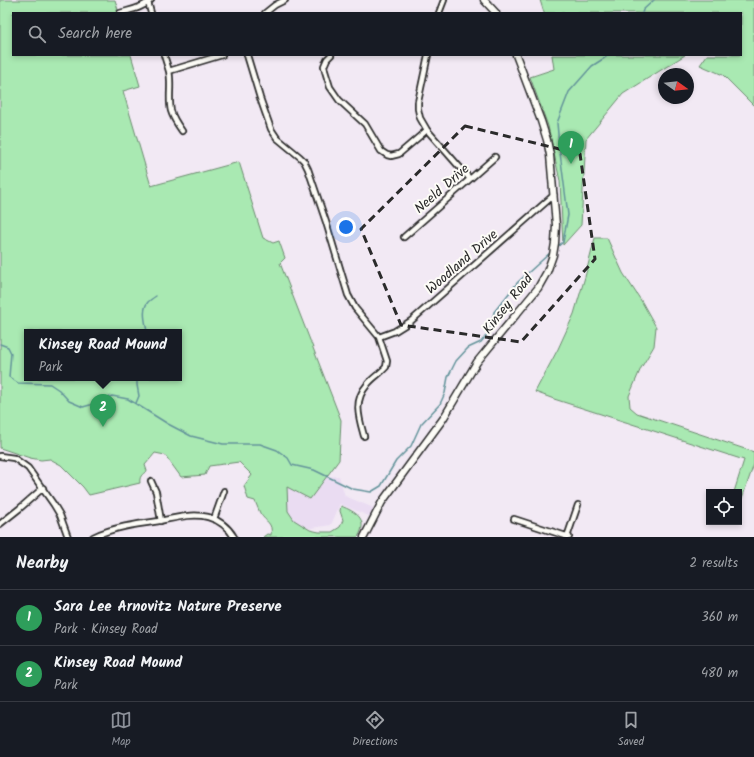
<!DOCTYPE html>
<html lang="en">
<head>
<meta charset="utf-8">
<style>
	:root { --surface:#171b24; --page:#20242c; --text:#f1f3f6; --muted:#9ea1a6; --line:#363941; --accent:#8c9099 }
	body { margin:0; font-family:Kalam,sans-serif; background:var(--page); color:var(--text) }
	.controls { position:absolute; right:12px; bottom:12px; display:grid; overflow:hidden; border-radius:0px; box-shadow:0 2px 6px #0003 }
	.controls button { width:36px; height:36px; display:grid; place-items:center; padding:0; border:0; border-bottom:1px solid var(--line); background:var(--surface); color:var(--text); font:20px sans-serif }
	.compass { position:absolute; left:658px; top:68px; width:36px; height:36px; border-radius:50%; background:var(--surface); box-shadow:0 2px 6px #0003; rotate:105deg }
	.you { position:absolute; left:346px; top:227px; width:14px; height:14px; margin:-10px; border:3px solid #fff; border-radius:50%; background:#1a73e8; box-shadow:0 0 0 6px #1a73e833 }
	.badge { display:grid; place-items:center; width:26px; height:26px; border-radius:50%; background:var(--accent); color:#fff; font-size:13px; font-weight:700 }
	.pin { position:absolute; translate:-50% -33px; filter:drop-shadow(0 1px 2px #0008) }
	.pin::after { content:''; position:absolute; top:21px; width:14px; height:12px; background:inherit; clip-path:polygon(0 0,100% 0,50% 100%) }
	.popup { position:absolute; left:24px; top:329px; width:158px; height:52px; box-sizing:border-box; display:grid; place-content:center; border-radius:0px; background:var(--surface); filter:drop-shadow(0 1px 3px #0005); font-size:13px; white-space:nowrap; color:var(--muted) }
	.popup b { font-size:15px; color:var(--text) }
	.popup::after { content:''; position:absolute; left:50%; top:100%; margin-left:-8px; border:8px solid transparent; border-top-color:var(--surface) }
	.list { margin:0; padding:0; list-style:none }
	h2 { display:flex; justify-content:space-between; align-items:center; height:52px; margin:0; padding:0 16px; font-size:17px }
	h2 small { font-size:13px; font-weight:400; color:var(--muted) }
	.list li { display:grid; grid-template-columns:26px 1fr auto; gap:12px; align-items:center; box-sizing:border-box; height:56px; padding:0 16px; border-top:1px solid var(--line) }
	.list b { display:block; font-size:15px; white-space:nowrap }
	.list p { margin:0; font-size:13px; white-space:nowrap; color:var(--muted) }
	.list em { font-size:13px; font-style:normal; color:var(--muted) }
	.icon { flex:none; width:22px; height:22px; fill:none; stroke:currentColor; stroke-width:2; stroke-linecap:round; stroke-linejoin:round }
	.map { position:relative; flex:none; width:754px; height:537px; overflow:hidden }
	.search { position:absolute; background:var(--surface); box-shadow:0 2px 6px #0003; left:12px; right:12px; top:12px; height:44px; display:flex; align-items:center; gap:10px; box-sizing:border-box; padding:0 14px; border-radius:0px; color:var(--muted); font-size:15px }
	.sheet { height:164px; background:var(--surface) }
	nav { display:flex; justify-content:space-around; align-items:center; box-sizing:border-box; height:56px; border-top:1px solid var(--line); background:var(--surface); font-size:11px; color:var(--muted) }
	nav a { display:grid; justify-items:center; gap:2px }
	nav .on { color:var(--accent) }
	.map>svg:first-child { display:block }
	.built { fill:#eadcf2 }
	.green { fill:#a9e9b2; stroke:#6a8a6e; fill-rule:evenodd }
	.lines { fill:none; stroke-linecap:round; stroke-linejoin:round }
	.stream { stroke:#63939a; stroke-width:1.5 }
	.street-casing { stroke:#2b2b2b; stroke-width:8 }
	.secondary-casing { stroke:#2b2b2b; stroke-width:9 }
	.street { stroke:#fdfcf7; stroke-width:4.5 }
	.secondary { stroke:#fdfcf7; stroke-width:6 }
	.marked { fill:none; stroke:#2b2b2b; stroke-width:3; stroke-dasharray:8 5; stroke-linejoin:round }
	.labels { text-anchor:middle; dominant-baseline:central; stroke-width:4; stroke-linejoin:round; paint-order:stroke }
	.street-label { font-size:14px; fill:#2b2b2b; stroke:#fdfcf7 }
</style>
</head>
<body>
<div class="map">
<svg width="754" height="537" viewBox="0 0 754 537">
	<rect width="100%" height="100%" fill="#f2e9f4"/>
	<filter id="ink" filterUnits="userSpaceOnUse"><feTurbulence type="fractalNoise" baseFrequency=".025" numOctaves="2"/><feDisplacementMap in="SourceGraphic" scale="8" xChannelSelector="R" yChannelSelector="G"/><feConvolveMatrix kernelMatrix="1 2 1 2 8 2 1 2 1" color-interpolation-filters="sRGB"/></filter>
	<g filter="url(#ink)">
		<path class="built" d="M339 476 345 496 381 511 376 519 340 504 331 525 305 529 272 516V480Z"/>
		<path class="green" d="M0 0H115L119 13H13V55H131L140 86 123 91 151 186 239 162 263 238 273 243 279 241 285 258 280 263 341 420 339 460 310 499 287 487 288 511 294 520 310 530 319 532H332L340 527 343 520 340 511 341 506C356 512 369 519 358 537H263L267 534 271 535C273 522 266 523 260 513 258 509 257 505 255 501L248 499 244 486 252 475 239 462 209 466 205 475 181 477 165 455 155 453 145 465 147 471C142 474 139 477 140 483L89 495 83 487 61 465 50 459 41 460 30 458 0 448ZM27 332H179V378H27Z
			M540 0H754V106L723 75 700 65 707 55H741V13H544Z
			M552 55H685L623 94 586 139 581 225 563 245 560 181 548 126 530 77 554 69Z
			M595 238H607L623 273 642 302 656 327 654 346 641 368 629 396 630 407 637 413 754 452V464L739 507V492H734L744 460 554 399 535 392 558 349 574 314 585 277Z"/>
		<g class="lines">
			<path class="stream" d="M642 13 643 10 654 0
				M556 248 563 242 568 215 559 145 557 123 569 92 592 66 603 59 609 55
				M147 332C146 324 141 310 148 302 150 300 153 298 156 296
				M0 344 8 347 11 353 9 377 18 383 50 384 59 390 69 401 83 407 97 403 112 396 128 399 168 424 191 436 223 444H260L277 450 288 458 292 465 314 470 353 489 371 492 381 486 396 461 411 446 421 424 440 404 445 393 448 377 456 361 468 348 481 342 490 331 494 312 518 282 551 252
				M136 403 139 396 137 385V378"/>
			<defs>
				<path id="street" d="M148 2 151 13
					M120 13C130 10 143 8 151 0
					M265 13 275 5 285 0
					M439 13 444 0
					M164 55 169 71 222 55
					M247 55 260 98 271 129 277 138 300 157 304 161 308 169 326 222 348 295 355 308 379 337 387 361 386 367C380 374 372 378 367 385 353 401 359 418 364 436
					M331 55 327 59 324 66 325 71 330 87 339 100 365 124 381 151 387 155 391 156 399 154 427 130
					M428 55 418 102V109L420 118 427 130 470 179
					M169 71C172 84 168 98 171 111 173 118 177 124 182 131
					M404 237 495 157
					M379 337 395 331 411 321 554 195
					M0 456 14 458 28 468 54 505 60 515 68 537
					M151 481 156 492 161 521
					M214 519 224 491
					M514 519 569 537
					M0 524 19 509 43 488
					M93 537C114 527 137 524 159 521 175 518 192 513 208 517 219 520 228 527 234 537
					M567 537 578 505"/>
				<path id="secondary" d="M484 0 496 13
					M364 537 382 502 443 419 477 362 538 288 547 272 553 255 555 243 556 225 550 155 547 140 541 121 516 55"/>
			</defs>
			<use href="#street" class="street-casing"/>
			<use href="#secondary" class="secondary-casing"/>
			<use href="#street" class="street"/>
			<use href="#secondary" class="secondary"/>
		</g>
	</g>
	<path class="marked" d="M465 126 580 154 595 259 521 342 401 325 361 229Z"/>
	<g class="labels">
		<g class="street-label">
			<text transform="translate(442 189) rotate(-41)">Neeld Drive</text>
			<text transform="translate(462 262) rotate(-41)">Woodland Drive</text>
			<text transform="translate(508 304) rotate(-52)">Kinsey Road</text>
		</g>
	</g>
</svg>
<div class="controls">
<button><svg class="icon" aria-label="locate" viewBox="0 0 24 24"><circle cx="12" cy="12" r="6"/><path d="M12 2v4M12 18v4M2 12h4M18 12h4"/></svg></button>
</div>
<svg class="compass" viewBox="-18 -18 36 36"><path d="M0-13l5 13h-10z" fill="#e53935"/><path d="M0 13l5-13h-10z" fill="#9ea1a6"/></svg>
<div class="you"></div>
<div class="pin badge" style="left:571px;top:164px;background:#2e9e5b">1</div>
<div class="pin badge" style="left:103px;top:427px;background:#2e9e5b">2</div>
<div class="popup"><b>Kinsey Road Mound</b>Park</div>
<div class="search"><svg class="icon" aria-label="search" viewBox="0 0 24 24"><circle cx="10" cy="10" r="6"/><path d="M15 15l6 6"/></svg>Search here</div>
</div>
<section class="sheet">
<h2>Nearby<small>2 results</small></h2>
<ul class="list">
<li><span class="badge" style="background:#2e9e5b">1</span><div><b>Sara Lee Arnovitz Nature Preserve</b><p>Park · Kinsey Road</p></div><em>360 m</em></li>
<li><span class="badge" style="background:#2e9e5b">2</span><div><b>Kinsey Road Mound</b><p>Park</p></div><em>480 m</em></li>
</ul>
</section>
<nav>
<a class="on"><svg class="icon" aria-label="map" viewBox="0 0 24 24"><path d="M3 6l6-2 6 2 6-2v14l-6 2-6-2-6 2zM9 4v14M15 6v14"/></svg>Map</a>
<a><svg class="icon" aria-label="directions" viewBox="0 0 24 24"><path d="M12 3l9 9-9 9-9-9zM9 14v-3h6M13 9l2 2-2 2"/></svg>Directions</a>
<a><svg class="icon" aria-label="saved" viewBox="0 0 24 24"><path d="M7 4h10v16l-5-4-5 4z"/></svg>Saved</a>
</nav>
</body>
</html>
